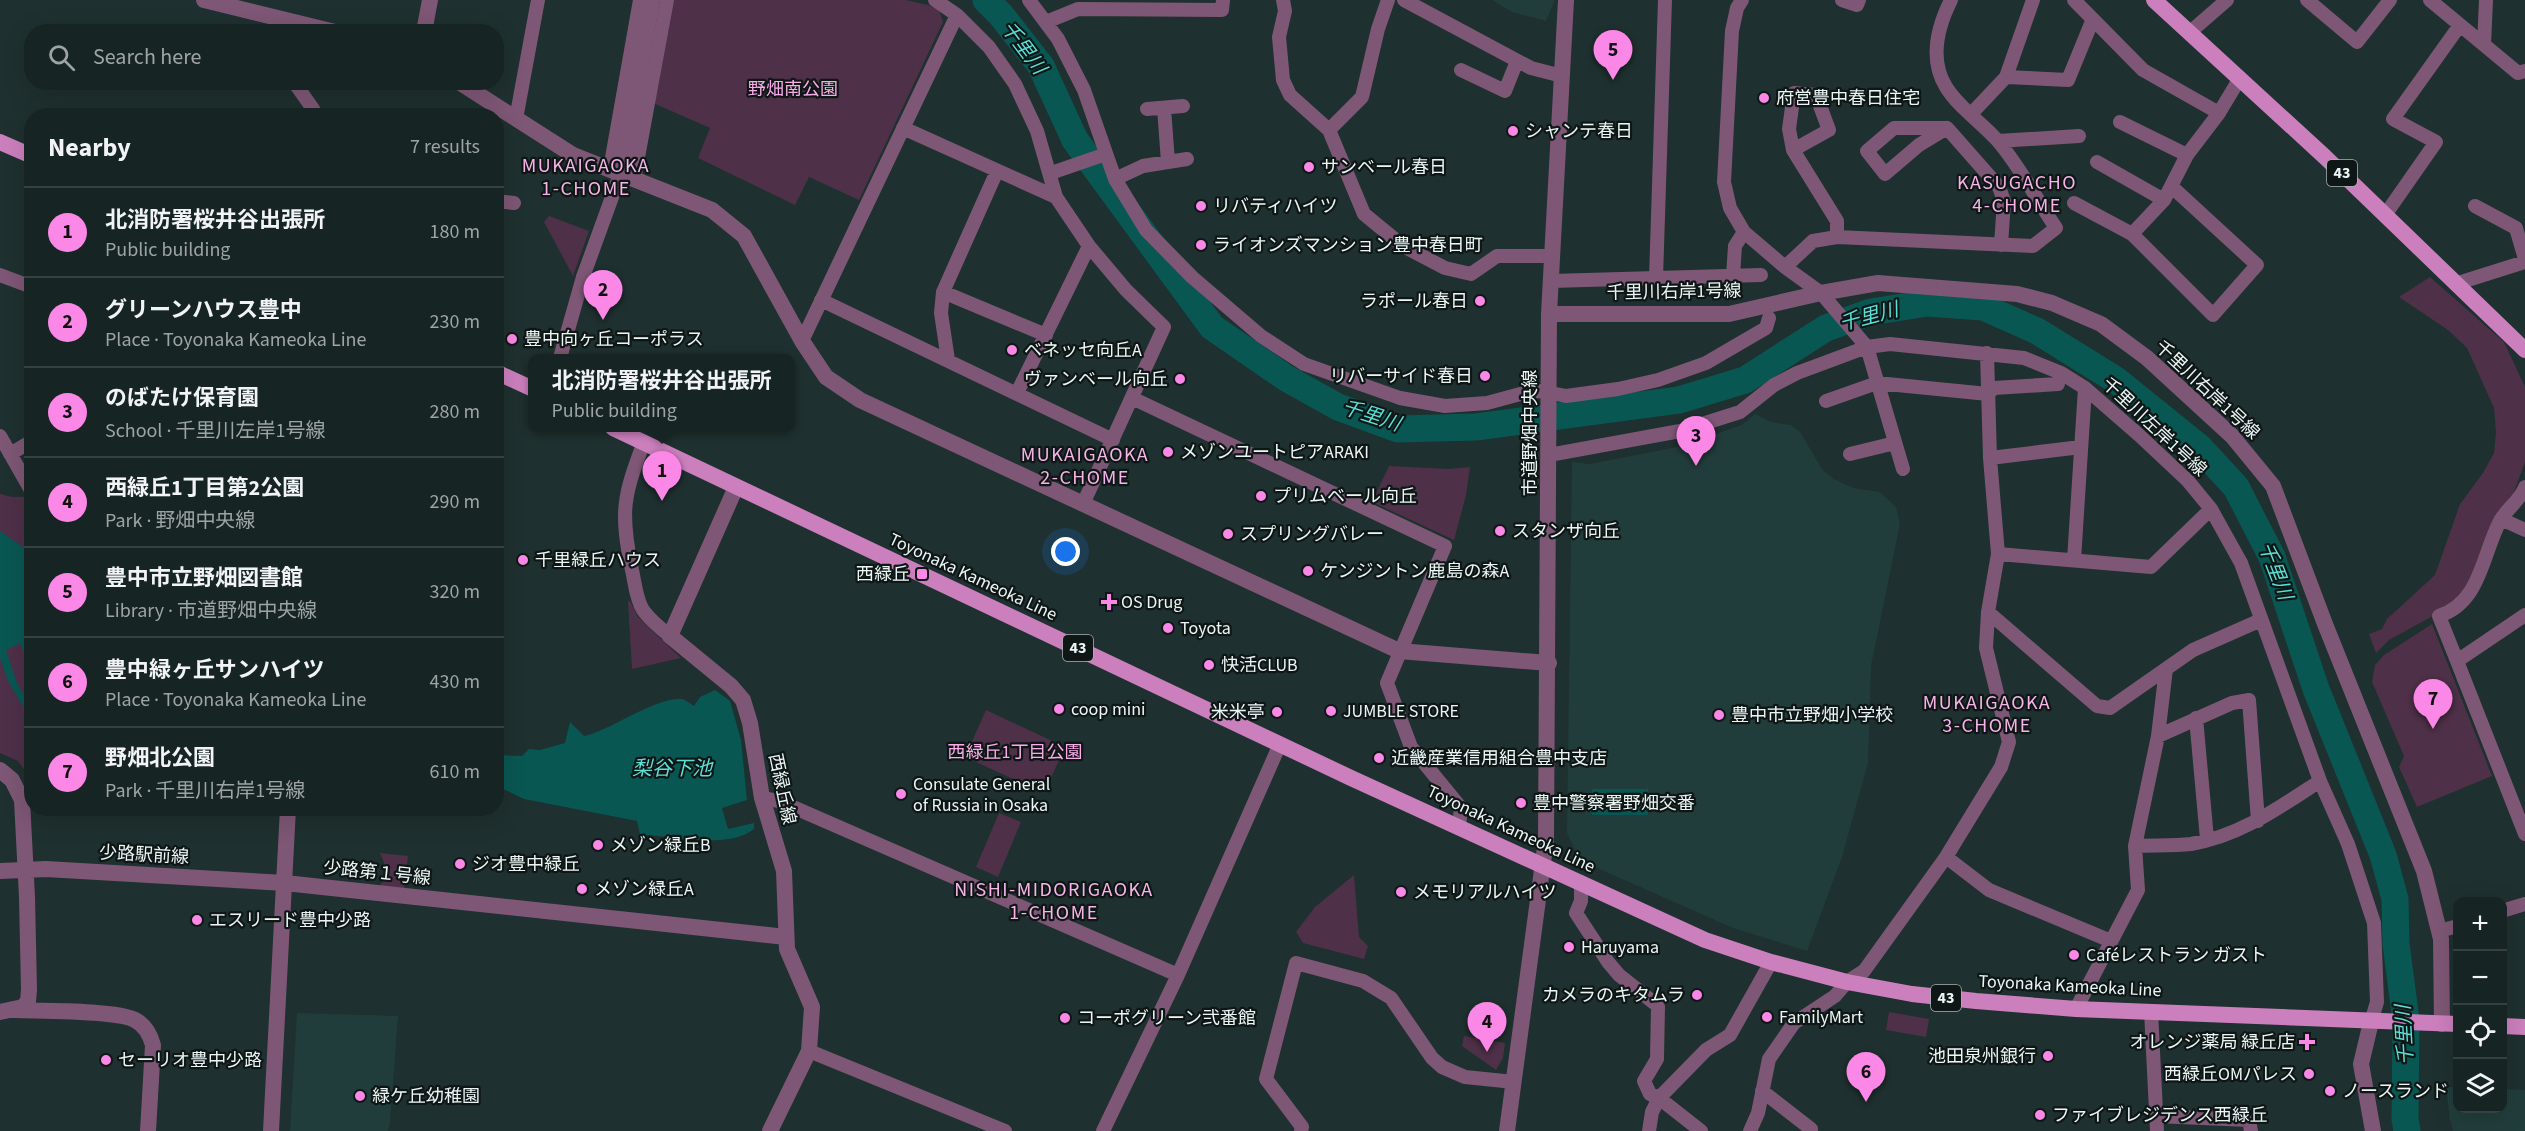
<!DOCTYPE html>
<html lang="en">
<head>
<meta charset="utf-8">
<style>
	:root { --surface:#162423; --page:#1f2c2b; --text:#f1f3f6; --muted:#9ea4a6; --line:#354141; --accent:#fb87e6 }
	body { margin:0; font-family:"Source Sans 3","Noto Sans JP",sans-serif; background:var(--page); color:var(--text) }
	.controls { position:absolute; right:18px; bottom:18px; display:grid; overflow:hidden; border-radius:12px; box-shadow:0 6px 24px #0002 }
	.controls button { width:54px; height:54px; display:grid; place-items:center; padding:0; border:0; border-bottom:2px solid var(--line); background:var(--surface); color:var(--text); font:30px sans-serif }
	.you { position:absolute; left:1066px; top:552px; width:21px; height:21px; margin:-15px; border:4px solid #fff; border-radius:50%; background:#1a73e8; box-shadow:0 0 0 9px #1a73e833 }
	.badge { display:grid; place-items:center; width:39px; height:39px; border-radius:50%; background:var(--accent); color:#111; font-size:20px; font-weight:700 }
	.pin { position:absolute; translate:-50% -50px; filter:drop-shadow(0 2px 3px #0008) }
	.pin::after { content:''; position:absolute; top:32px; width:21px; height:18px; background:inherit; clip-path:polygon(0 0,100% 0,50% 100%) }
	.popup { position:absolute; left:528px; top:354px; width:267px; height:78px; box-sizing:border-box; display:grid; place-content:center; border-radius:12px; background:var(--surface); filter:drop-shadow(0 2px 4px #0005); font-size:20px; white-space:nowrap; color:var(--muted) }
	.popup b { font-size:22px; color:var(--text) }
	.popup::after { content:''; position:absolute; left:50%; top:100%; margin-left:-12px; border:12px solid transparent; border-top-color:var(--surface) }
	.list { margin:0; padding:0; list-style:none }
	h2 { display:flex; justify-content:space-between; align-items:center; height:78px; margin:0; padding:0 24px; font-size:26px }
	h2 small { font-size:20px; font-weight:400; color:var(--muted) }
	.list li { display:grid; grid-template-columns:39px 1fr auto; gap:18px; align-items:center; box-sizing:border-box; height:90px; padding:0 24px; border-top:2px solid var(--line) }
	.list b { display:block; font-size:22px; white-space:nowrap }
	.list p { margin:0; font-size:20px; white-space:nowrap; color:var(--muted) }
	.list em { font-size:20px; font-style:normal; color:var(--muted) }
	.icon { flex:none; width:33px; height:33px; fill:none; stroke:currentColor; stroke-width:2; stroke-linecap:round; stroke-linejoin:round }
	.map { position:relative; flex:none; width:2525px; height:1131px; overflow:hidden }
	.search { position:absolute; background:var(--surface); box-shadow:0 6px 24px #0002; left:24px; top:24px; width:480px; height:66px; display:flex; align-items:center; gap:15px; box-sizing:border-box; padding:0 21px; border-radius:24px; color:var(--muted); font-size:22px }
	.panel { position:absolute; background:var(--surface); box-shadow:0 6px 24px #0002; left:24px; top:108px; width:480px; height:708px; border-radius:24px }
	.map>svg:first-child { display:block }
	.built { fill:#213d3b }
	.green { fill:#4e3048 }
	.water { fill:#095753 }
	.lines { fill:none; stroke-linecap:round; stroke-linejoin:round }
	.stream { stroke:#095753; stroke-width:4.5 }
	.river { stroke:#095753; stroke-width:27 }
	.minor { stroke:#7d5775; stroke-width:14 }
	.tertiary { stroke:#7d5775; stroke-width:16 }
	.primary { stroke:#cc7fbd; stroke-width:16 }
	.minor-bridge { stroke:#7d5775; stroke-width:14 }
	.poi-dot { fill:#fb87e6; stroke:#0f1716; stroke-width:2 }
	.labels { text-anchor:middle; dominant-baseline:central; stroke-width:4.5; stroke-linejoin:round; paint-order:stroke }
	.shield { fill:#0f1716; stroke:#a8b2b1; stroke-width:1.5 }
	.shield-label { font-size:16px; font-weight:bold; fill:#eaf5f4 }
	.park-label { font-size:18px; fill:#f8ace8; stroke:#0f1716 }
	.poi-label { font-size:18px; fill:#eaf5f4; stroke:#0f1716; text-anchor:start }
	.street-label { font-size:18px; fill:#eaf5f4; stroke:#0f1716 }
	.water-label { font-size:20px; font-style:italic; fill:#5aded6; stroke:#0f1716 }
	.neighbourhood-label { font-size:20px; letter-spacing:1.5px; fill:#f6b4e8; stroke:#0f1716 }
</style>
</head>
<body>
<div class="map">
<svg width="2525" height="1131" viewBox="0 0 2525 1131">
	<rect width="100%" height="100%" fill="#1e302f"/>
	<path class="built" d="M1492 0H1555L1546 21 1512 12Z
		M1755 414 1771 422 1791 425 1800 432 1822 469 1834 479 1853 488 1880 492 1896 507 1900 524 1871 666 1868 763 1842 857 1807 951 1733 928 1586 863 1577 854 1567 833 1572 462 1590 464 1677 447 1742 425Z
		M297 1013 398 1016 390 1123 388 1131H290Z
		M2446 1087H2457L2458 1108H2502L2503 1089 2525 1090V1131H2453L2450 1120Z"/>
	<path class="green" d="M671 0H906L928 5 939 10 943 22 859 200 809 177 795 205 698 158 710 128 653 103Z
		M549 216 589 231 573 276 544 222Z
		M2430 277 2504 342 2525 387V462L2511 500 2470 582 2451 606 2389 640 2376 653 2369 634 2382 629 2387 619 2435 575 2460 504 2483 473 2494 453 2496 432 2494 408 2467 348 2448 330 2399 297Z
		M1389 466 1448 469 1470 467 1466 495 1454 540 1372 502Z
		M0 494 12 497H26L31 507V779L18 761 0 753Z
		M628 601H630L638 617 681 658 632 669Z
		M2432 624 2492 776 2417 807 2399 767 2404 756 2372 682 2375 665 2384 655Z
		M986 710 1065 747 1044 793 965 757Z
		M999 813 1021 822 998 877 976 867Z
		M380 853 408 856 404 889 379 886 389 875Z
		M1354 875 1359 937 1368 946 1364 959 1303 943 1296 932 1315 907Z
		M1889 1012 1929 1019 1926 1037 1886 1030Z
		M1464 1036 1505 1043 1503 1058 1496 1070 1462 1046Z"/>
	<path class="water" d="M0 531 23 547 31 560V649L24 654 20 643 6 650 17 683 28 702 23 707 8 681 0 658Z
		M715 690 730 701 741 740 747 800 722 808 728 829 754 823V829C729 849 678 837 647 835L640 834 637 821 524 799 497 786V755L522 756 529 749 540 750 565 743 570 722 584 736C612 730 654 697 682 699 686 700 691 704 694 706L700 697Z
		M1592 789H1648V815H1592Z"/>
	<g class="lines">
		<path class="stream" d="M25 705 29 708"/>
		<path class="river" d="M986 0 1001 15 1041 66 1075 140 1212 327 1286 378 1338 407 1398 429 1476 427 1679 400 1745 380 1826 328 1871 312 1927 303 1983 307 2037 331 2116 380 2199 447 2236 487 2272 557 2316 689 2383 855 2395 899 2396 944 2406 1020 2405 1119 2407 1131"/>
		<path class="minor" d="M935 0 957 15 989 47 1015 84 1037 131 1056 197 1089 246 1126 290 1164 327 1083 504
			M1029 0 1058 39 1084 90 1115 179 1146 230 1192 277 1261 336 1304 364 1400 398 1445 406 1487 403 1524 393 1541 391 1566 396 1618 389 1658 380 1706 363 1766 328 1769 318
			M1283 0 1285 11 1279 37 1283 80 1290 95 1329 130 1364 214 1403 246 1445 268 1471 274 1497 256H1552
			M1404 0 1531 68 1562 76
			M1742 0 1737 8 1732 31 1724 182 1730 208 1744 232 1785 267 1821 293 1867 347 1903 469
			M1842 0 1857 5 1859 0
			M2074 0 2143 70 2219 113
			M2307 0 2357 42 2390 0
			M2430 0 2518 73 2525 71
			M1046 22 1078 9 1222 10 1223 0
			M2189 33 2227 0
			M2484 45 2486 0
			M1461 70 1505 91 1517 61
			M2006 77 2068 80 2093 19
			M294 82 313 109 315 116
			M1164 108 1168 162
			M1147 109 1183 106
			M1971 114 2006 77 2033 0
			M516 119 538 0
			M2120 122 2187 155
			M903 128 1056 197
			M1947 128H1894L1867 151 1885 174 1919 145 1947 128 1999 187 2004 201 2001 245
			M1329 130 1362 97 1378 29 1388 0
			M1998 141 2079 136
			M1793 150 1829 130 1816 95 1794 93 1789 129 1793 150 1837 221V237
			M2097 162 2164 200
			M610 169 640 0
			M1051 173 1106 154
			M634 179 667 0
			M1115 179 1143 166 1187 159
			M496 201 514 203
			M2074 203 2132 234 2213 315 2257 265 2171 186
			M2475 206 2516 228 2525 259
			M2385 215 2436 142 2393 119 2460 25
			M2132 234 2164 200 2187 155 2219 113 2240 78
			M1785 267 1813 241 1837 237 2033 246 2056 228C2037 200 2019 165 1997 140 1981 122 1959 108 1946 87 1929 59 1938 26 1951 0
			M0 275 32 287
			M1733 276 1735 246 1744 232
			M1656 278 1665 0
			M1551 281 1761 275
			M2455 284 2525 262
			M943 292 1046 335
			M821 300 1113 440
			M802 341 957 15
			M560 358 583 277
			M948 360 941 313 943 292 997 171
			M1017 393 1089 246
			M1132 398 1445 546 1387 683 1411 747 1461 808 1459 826
			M1826 401 1877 383 1988 394 1994 388 2058 384
			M0 436 32 492
			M644 442C623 497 620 512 632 570 635 583 636 599 643 610 650 620 660 628 670 636
			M10 454 32 441
			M1850 454 1895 443
			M1549 455 1680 431 1740 412 1774 385 1797 373 1867 347 1890 344 2024 358 2061 373 2085 388 2139 435 2188 481 2211 509 2241 563 2320 781 2348 844 2374 923 2377 1002 2371 1022
			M1990 458 2081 447
			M2501 519 2525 530
			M1998 554 2151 567 2211 509
			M2074 560 2085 388
			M1988 612 2097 706 2110 708 2193 650 2261 620
			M2525 615 2457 661 2525 834
			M2457 661 2439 616C2481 602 2482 555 2500 521 2507 508 2520 501 2525 487
			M2196 718 2207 839
			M2158 736 2232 703 2249 700 2258 821
			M762 798 779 801 1178 975
			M2135 846C2154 845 2173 846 2191 844 2240 836 2280 807 2320 781
			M1946 857 1989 890 2111 941
			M1581 882V901L1576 913 1608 962 1619 975 1658 1006 1657 1059 1644 1081 1650 1094 1659 1098 1701 1131
			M2502 911 2525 904
			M2439 931 2458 926
			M2076 1009 2138 890 2135 846 2158 736 2166 669
			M2151 1011 2157 1131
			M809 1051 1005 1131
			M1762 1091 1811 1129
			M2156 1116 2249 1120 2251 1131
			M1103 1131 1178 975 1280 744
			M1301 1131 1302 1127 1266 1079 1296 963 1363 981 1391 998 1432 1058 1442 1067 1465 1077 1514 1082
			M1649 1131 1652 1112 1659 1098 1706 1050 1730 1035 1771 962
			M1750 1131 1758 1113 1769 1059 1794 1023 1835 996 1847 982 1864 971 1946 857 2001 767 2009 742 1986 648 1988 612 1998 554 1990 458 1987 353"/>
		<path class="tertiary" d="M204 0 335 32
			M424 32 430 0
			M459 82 573 155 712 210 744 236 802 341 826 377 860 400 1399 651 1549 663
			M1549 314H1729L1821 293 1878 283 2017 294 2052 303 2101 324 2147 358 2232 436 2273 486 2325 624 2424 871 2441 939 2442 1024
			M736 487 670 636 731 686 743 700 750 723 762 798 784 871 787 949 812 1007 809 1051 770 1131
			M0 770 12 780 22 800 27 897 29 990 28 1001 23 1007 0 1012
			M0 871 46 869 285 883 786 937
			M15 1010C39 1011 117 1010 135 1020 145 1025 150 1034 153 1045L148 1131
			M2371 1022 2361 1064 2373 1131
			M271 1131 288 808
			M1507 1131 1546 840 1549 314 1566 0"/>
		<path class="primary" d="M2154 0 2325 157 2525 350
			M0 142 32 156
			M496 372 533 389
			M613 428 1351 778 1705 940 1771 962 1847 982 1912 994 1976 1001 2076 1009 2458 1024
			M2502 1026 2525 1027"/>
		<path class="minor-bridge" d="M583 277 624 164 653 0"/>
	</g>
	<g class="poi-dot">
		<circle cx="1764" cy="98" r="6"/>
		<circle cx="1513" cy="131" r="6"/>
		<circle cx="1309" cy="167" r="6"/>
		<circle cx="1201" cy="206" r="6"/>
		<circle cx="1201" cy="245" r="6"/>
		<circle cx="1480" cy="301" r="6"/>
		<circle cx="512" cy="339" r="6"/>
		<circle cx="1012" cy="350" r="6"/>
		<circle cx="1485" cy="376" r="6"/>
		<circle cx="1180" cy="379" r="6"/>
		<circle cx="1168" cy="452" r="6"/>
		<circle cx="1261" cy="496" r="6"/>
		<circle cx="1500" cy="531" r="6"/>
		<circle cx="1228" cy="534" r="6"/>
		<circle cx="523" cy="560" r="6"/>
		<circle cx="1308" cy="571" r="6"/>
		<rect x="916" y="568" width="12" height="12" rx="3"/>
		<path d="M1106 593h6v6h6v6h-6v6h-6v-6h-6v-6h6z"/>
		<circle cx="1168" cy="628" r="6"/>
		<circle cx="1209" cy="665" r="6"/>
		<circle cx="1059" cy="709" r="6"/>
		<circle cx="1331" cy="711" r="6"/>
		<circle cx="1277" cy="712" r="6"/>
		<circle cx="1719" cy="715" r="6"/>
		<circle cx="1379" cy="758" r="6"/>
		<circle cx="901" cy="794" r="6"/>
		<circle cx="1521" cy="803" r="6"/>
		<circle cx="598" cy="845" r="6"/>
		<circle cx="460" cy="864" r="6"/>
		<circle cx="582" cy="889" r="6"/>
		<circle cx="1401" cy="892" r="6"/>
		<circle cx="197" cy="920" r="6"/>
		<circle cx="1569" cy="947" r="6"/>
		<circle cx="2074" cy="955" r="6"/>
		<circle cx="1697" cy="995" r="6"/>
		<circle cx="1767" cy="1017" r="6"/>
		<circle cx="1065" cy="1018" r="6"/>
		<path d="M2304 1033h6v6h6v6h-6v6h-6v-6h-6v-6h6z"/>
		<circle cx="2048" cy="1056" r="6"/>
		<circle cx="106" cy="1060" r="6"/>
		<circle cx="2309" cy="1074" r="6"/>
		<circle cx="2330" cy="1091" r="6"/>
		<circle cx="360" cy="1096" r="6"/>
		<circle cx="2040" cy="1115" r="6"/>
	</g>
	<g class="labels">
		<g class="shield">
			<rect x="2327" y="160" width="30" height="26" rx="4.5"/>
			<rect x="1063" y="635" width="30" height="26" rx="4.5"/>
			<rect x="1931" y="985" width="30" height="26" rx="4.5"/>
		</g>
		<g class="shield-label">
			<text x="2342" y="173">43</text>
			<text x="1078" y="648">43</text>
			<text x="1946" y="998">43</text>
		</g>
		<g class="park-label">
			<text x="793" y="89">野畑南公園</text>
			<text x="1015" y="752">西緑丘1丁目公園</text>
		</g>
		<g class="poi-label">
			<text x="1776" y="98">府営豊中春日住宅</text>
			<text x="1525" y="131">シャンテ春日</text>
			<text x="1321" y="167">サンベール春日</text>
			<text x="1213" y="206">リバティハイツ</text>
			<text x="1213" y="245">ライオンズマンション豊中春日町</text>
			<text x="1468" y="301" text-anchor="end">ラポール春日</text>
			<text x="524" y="339">豊中向ヶ丘コーポラス</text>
			<text x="1024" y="350">ベネッセ向丘A</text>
			<text x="1473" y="376" text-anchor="end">リバーサイド春日</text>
			<text x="1168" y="379" text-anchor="end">ヴァンベール向丘</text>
			<text x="1180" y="452">メゾンユートピアARAKI</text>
			<text x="1273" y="496">プリムベール向丘</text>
			<text x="1512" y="531">スタンザ向丘</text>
			<text x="1240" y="534">スプリングバレー</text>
			<text x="535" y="560">千里緑丘ハウス</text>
			<text x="1320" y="571">ケンジントン鹿島の森A</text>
			<text x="910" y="574" text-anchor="end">西緑丘</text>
			<text x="1121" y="602">OS Drug</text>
			<text x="1180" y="628">Toyota</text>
			<text x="1221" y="665">快活CLUB</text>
			<text x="1071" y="709">coop mini</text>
			<text x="1343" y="711">JUMBLE STORE</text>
			<text x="1265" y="712" text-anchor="end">米米亭</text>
			<text x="1731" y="715">豊中市立野畑小学校</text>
			<text x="1391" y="758">近畿産業信用組合豊中支店</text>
			<text x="913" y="784">Consulate General<tspan x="913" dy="21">of Russia in Osaka</tspan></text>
			<text x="1533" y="803">豊中警察署野畑交番</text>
			<text x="610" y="845">メゾン緑丘B</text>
			<text x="472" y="864">ジオ豊中緑丘</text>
			<text x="594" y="889">メゾン緑丘A</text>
			<text x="1413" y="892">メモリアルハイツ</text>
			<text x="209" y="920">エスリード豊中少路</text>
			<text x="1581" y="947">Haruyama</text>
			<text x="2086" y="955">Caféレストラン ガスト</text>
			<text x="1685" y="995" text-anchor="end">カメラのキタムラ</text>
			<text x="1779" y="1017">FamilyMart</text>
			<text x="1077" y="1018">コーポグリーン弐番館</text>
			<text x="2295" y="1042" text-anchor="end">オレンジ薬局 緑丘店</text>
			<text x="2036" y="1056" text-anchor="end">池田泉州銀行</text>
			<text x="118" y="1060">セーリオ豊中少路</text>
			<text x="2297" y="1074" text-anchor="end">西緑丘OMパレス</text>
			<text x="2342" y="1091">ノースランド</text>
			<text x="372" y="1096">緑ケ丘幼稚園</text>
			<text x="2052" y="1115">ファイブレジデンス西緑丘</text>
		</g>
		<g class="street-label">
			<text transform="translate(1674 292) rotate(-1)">千里川右岸1号線</text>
			<text transform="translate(2207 390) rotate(43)">千里川右岸1号線</text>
			<text transform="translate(2154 427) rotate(43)">千里川左岸1号線</text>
			<text transform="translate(1530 433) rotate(-90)">市道野畑中央線</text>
			<text transform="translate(973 577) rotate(25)">Toyonaka Kameoka Line</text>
			<text transform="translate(782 789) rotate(78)">西緑丘線</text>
			<text transform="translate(1511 829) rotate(25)">Toyonaka Kameoka Line</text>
			<text transform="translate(144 855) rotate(3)">少路駅前線</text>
			<text transform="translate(377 873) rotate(6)">少路第１号線</text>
			<text transform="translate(2070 986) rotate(3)">Toyonaka Kameoka Line</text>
		</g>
		<g class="water-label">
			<text transform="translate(1023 48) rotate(53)">千里川</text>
			<text transform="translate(1869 317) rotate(-15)">千里川</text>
			<text transform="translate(1371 416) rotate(18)">千里川</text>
			<text transform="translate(2275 571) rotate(69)">千里川</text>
			<text x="672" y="769">梨谷下池</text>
			<text transform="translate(2405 1035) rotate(-93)">千里川</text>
		</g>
		<g class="neighbourhood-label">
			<text x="586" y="166">MUKAIGAOKA<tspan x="586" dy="23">1-CHOME</tspan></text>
			<text x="2017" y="183">KASUGACHO<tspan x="2017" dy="23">4-CHOME</tspan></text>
			<text x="1085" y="455">MUKAIGAOKA<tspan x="1085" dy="23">2-CHOME</tspan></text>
			<text x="1987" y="703">MUKAIGAOKA<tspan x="1987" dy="23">3-CHOME</tspan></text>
			<text x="1054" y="890">NISHI-MIDORIGAOKA<tspan x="1054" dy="23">1-CHOME</tspan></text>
		</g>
	</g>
</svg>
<div class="controls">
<button>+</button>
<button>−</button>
<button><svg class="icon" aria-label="locate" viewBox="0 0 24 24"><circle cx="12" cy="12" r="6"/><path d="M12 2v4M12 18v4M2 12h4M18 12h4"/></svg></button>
<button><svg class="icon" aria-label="layers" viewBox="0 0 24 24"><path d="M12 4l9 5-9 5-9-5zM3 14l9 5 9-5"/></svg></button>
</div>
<div class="you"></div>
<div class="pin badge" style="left:662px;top:501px">1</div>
<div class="popup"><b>北消防署桜井谷出張所</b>Public building</div>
<div class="pin badge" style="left:603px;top:320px">2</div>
<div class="pin badge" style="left:1696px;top:466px">3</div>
<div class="pin badge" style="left:1487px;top:1052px">4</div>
<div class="pin badge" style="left:1613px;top:80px">5</div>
<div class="pin badge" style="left:1866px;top:1102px">6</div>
<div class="pin badge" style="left:2433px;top:729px">7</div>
<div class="search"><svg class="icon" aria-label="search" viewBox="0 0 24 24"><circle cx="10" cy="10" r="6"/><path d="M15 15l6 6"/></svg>Search here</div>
<section class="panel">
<h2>Nearby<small>7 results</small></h2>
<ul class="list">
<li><span class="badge">1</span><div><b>北消防署桜井谷出張所</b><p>Public building</p></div><em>180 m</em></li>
<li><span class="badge">2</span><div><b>グリーンハウス豊中</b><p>Place · Toyonaka Kameoka Line</p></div><em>230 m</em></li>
<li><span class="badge">3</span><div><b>のばたけ保育園</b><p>School · 千里川左岸1号線</p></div><em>280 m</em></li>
<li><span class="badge">4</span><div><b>西緑丘1丁目第2公園</b><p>Park · 野畑中央線</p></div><em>290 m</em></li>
<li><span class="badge">5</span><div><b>豊中市立野畑図書館</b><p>Library · 市道野畑中央線</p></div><em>320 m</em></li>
<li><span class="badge">6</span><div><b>豊中緑ヶ丘サンハイツ</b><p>Place · Toyonaka Kameoka Line</p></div><em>430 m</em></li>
<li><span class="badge">7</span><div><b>野畑北公園</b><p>Park · 千里川右岸1号線</p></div><em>610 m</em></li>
</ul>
</section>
</div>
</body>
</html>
